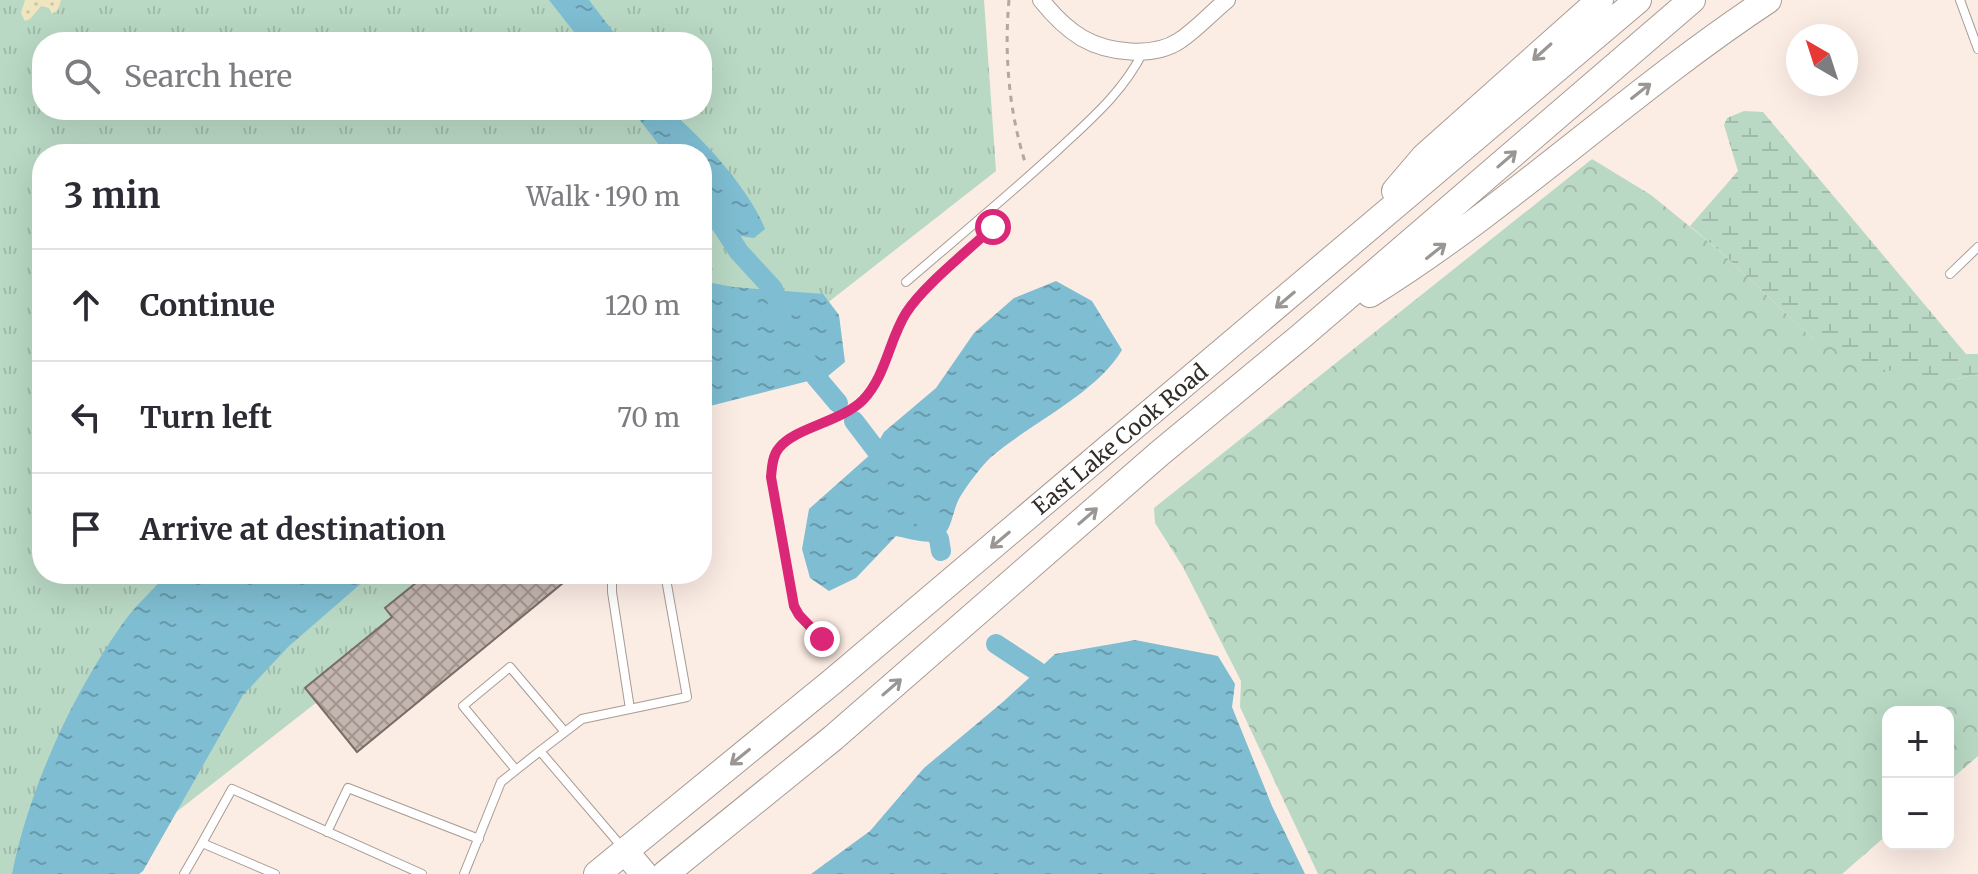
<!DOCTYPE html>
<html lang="en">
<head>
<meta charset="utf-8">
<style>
	:root { --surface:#fff; --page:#f7f7f7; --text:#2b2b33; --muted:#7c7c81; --line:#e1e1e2 }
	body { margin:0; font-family:Merriweather,serif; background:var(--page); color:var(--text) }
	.controls { position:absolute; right:24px; bottom:24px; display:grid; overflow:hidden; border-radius:16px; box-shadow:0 8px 32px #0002 }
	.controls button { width:72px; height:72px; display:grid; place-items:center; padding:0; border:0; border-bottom:2px solid var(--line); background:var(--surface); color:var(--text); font:40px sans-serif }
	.compass { position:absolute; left:1786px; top:24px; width:72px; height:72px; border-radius:50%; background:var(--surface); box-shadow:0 8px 32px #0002; rotate:321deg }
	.stop { position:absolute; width:24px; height:24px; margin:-18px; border:6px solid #db2777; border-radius:50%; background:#fff }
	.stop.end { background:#db2777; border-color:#fff; box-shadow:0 2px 8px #0008 }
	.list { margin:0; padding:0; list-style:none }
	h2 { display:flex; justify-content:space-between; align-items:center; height:104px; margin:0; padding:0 32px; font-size:34px }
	h2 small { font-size:26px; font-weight:400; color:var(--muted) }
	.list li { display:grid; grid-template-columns:52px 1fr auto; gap:24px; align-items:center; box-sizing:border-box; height:112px; padding:0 32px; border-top:2px solid var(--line) }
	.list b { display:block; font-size:30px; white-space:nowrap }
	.list em { font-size:26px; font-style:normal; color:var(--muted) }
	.icon { flex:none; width:44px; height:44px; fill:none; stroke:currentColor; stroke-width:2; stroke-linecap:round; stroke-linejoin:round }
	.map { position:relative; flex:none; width:1978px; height:874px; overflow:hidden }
	.search { position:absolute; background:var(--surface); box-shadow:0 8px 32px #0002; left:32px; top:32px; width:680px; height:88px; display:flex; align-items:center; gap:20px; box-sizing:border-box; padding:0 28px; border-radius:32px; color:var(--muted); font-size:30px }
	.panel { position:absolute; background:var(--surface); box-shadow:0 8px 32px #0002; left:32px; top:144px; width:680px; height:440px; border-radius:32px }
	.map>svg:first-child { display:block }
	.grass { fill:url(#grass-tufts); fill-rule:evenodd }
	.forest { fill:url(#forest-crowns) }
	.wetland { fill:url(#wetland-marsh) }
	.sand { fill:url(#sand-dots) }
	.water { fill:url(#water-ripples) }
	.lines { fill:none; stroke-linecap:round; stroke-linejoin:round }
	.canal { stroke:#7ebdd2; stroke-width:20 }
	.building { fill:url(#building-cross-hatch); stroke:#7a6d67; stroke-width:2 }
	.lane-casing { stroke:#a89b94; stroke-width:10 }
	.street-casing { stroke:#a89b94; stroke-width:18 }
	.primary-casing { stroke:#a89b94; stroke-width:28 }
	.path { stroke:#b3a7a1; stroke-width:3; stroke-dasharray:6 6; stroke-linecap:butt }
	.lane { stroke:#fff; stroke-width:8 }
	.street { stroke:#fff; stroke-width:16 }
	.primary { stroke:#fff; stroke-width:26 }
	.oneway { stroke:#999694 }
	.route { stroke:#db2777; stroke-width:10 }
	.labels { text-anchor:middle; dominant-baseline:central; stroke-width:7; stroke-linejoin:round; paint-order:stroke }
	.street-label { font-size:22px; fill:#332d2a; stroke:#fff }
</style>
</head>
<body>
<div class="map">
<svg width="1978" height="874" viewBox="0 0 1978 874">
	<defs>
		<pattern id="grass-tufts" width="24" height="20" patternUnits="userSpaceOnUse" patternTransform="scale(2)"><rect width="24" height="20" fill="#b9d9c4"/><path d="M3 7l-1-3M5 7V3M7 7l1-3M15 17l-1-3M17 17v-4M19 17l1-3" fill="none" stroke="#a0bba9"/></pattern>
		<pattern id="forest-crowns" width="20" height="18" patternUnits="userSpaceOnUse" patternTransform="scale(2)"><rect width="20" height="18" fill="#b9d9c4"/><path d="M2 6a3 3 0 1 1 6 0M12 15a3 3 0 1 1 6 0" fill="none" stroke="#a0bba9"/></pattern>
		<pattern id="wetland-marsh" width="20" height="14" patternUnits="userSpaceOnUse" patternTransform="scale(2)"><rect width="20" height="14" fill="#b9d9c4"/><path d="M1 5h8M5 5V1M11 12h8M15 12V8" fill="none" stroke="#a0bba9"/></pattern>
		<pattern id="sand-dots" width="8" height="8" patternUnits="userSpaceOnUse" patternTransform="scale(2)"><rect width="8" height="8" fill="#efe6c0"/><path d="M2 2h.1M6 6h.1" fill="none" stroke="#cdc6a5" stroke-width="1.8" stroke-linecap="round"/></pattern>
		<pattern id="water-ripples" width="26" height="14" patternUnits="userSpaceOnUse" patternTransform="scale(2)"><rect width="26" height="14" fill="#7ebdd2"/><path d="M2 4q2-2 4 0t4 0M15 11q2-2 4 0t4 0" fill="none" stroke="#689aab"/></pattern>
		<pattern id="building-cross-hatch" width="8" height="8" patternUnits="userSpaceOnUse" patternTransform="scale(2)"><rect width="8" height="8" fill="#c4b6af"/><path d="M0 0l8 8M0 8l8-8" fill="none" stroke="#a0948f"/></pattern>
	</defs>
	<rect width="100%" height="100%" fill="#fbece4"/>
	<path class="grass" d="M0 0H984L996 171 702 401V154H42V574H481L97 874H0ZM42 42H702V110H42Z"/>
	<path class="forest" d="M1592 159 1651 195 1721 252 1812 338 1947 381 1978 374V756L1948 782V712H1888V834L1842 874H1318L1240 707 1241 681 1183 567 1155 523 1154 508Z"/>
	<path class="wetland" d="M1744 111 1763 112 1966 354H1978V374L1947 381 1875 368 1812 338 1721 252 1690 226 1738 171 1724 125 1727 118Z"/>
	<path class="sand" d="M25 0H61L58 10 52 14 49 8 41 6 30 19 25 21 21 13Z"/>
	<path class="water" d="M549 0H589L621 42H582Z
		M632 110H669C702 137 750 190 765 229L754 238 727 234 702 200V154H666Z
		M702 281 733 287 823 294 839 315 845 362 828 376 702 408Z
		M1056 281 1092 301 1122 350C1096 394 1029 424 990 458 980 468 968 484 960 497 952 510 953 531 938 540 928 545 907 538 896 536L856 578 829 591 810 578 802 549 809 509 872 453 884 432 936 388 974 333 1014 298Z
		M167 574H372L289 646 243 695 143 871 139 874H12C29 788 74 690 126 619 138 603 154 589 167 574Z
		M1135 640 1218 656 1235 684 1232 707 1272 806 1305 874H811L870 831 924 768 1004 701 1055 654Z"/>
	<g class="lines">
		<path class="canal" d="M702 195 739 252 773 289 782 313
			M803 355 816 377 838 403
			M854 421 889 467
			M925 519 939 539 941 551
			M996 644 1037 671"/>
	</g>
	<path class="building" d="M427 574H574L357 752 305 688 392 617 385 608Z"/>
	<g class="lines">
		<defs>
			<path id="lane" d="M1960 0 1978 49
				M1950 274 1978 247
				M906 282C957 238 1009 195 1059 149 1091 119 1123 92 1143 52
				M619 574 612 581V592L630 709
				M516 770 463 706 510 667 565 732
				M327 832 348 788 479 839
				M202 843 232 789 422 874
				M622 847 540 751 582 719 687 697 666 579 662 574
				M184 874 202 843 275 874
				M464 874 501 782 540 751"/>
			<path id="street" d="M1041 0C1053 15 1065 28 1082 38 1108 53 1153 58 1179 41 1196 30 1211 13 1227 0"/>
			<path id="primary" d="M1395 191 1424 157 1600 0
				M1370 294C1510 207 1630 91 1768 0
				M625 851 644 874
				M597 874 833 681 1638 0
				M665 874 833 738 1160 453 1299 338 1692 0"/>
		</defs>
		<use href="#lane" class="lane-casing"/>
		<use href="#street" class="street-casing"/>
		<use href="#primary" class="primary-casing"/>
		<path class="path" d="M1009 0C1004 54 1009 111 1025 162
			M822 639 799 615 794 606 771 477C772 468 772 456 778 448 790 434 839 419 858 404 886 382 889 341 907 313 924 286 969 250 994 226"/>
		<use href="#lane" class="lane"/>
		<use href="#street" class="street"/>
		<use href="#primary" class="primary"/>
	</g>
	<defs><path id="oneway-shaft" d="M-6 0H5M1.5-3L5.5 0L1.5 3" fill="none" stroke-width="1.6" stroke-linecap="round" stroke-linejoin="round" transform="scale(2)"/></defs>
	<g class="oneway">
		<use href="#oneway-shaft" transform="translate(1542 52) rotate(138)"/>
		<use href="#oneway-shaft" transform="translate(1641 91) rotate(-38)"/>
		<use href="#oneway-shaft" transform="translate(1507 159) rotate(-41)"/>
		<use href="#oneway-shaft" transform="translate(1436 251) rotate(-38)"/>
		<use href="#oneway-shaft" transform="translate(1285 300) rotate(140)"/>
		<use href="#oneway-shaft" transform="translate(1088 516) rotate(-41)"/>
		<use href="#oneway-shaft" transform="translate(1000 540) rotate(140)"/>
		<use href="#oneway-shaft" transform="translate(892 687) rotate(-41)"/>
		<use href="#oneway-shaft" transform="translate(740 757) rotate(141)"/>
	</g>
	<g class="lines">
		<path class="route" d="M822 639 799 615 794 606 771 477C772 468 772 456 779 448 794 428 841 422 863 400 886 376 889 340 906 313 923 286 969 250 993 227"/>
	</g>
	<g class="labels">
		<g class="street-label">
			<text transform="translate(1120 439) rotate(-40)">East Lake Cook Road</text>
		</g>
	</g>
</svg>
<div class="controls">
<button>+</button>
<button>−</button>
</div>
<svg class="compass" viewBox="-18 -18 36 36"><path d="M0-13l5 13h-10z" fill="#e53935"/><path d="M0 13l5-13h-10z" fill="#7c7c81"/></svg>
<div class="stop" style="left:993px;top:227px"></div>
<div class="stop end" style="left:822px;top:639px"></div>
<div class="search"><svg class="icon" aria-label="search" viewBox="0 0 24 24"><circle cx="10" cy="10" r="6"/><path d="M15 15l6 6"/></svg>Search here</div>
<section class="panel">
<h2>3 min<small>Walk · 190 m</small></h2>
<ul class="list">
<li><svg class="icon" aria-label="ahead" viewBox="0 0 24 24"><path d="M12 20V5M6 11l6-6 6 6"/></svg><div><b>Continue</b></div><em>120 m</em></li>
<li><svg class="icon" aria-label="left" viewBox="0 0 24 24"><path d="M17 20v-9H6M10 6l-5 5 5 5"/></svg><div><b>Turn left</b></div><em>70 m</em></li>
<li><svg class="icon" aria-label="arrive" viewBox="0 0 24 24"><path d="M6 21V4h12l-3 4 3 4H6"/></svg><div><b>Arrive at destination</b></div></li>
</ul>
</section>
</div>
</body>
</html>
